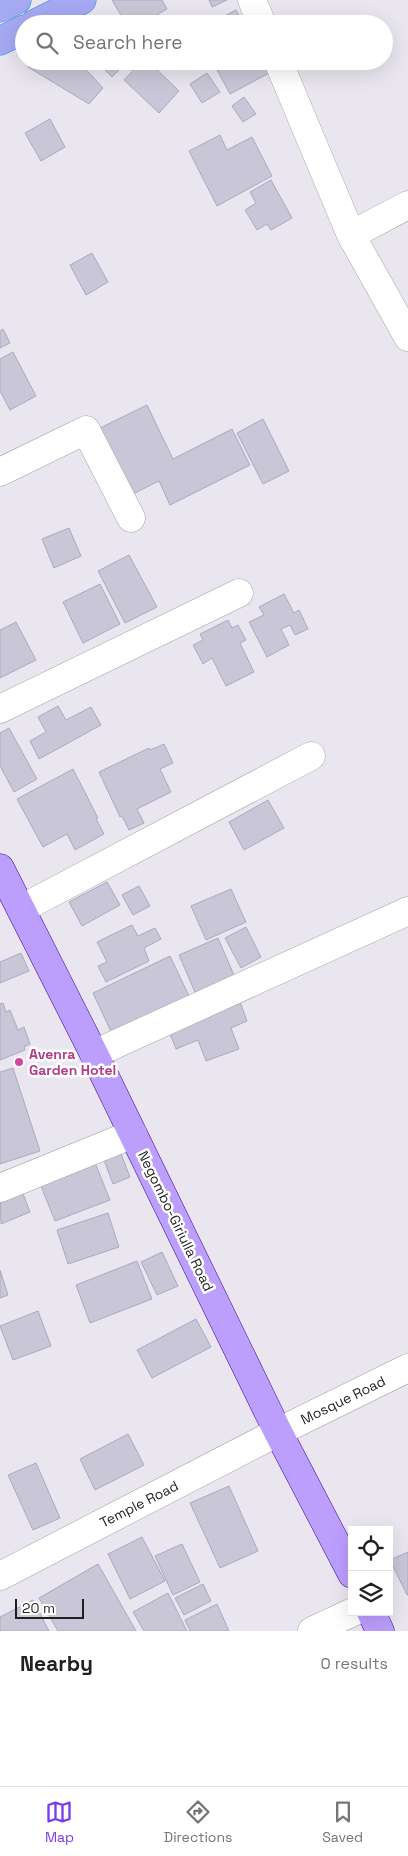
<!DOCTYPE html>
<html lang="en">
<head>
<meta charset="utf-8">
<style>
	:root { --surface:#fff; --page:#f2f2f2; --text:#202124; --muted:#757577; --line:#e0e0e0; --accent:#7c3aed }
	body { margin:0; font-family:"Space Grotesk",sans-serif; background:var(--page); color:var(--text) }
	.controls { position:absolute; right:15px; bottom:15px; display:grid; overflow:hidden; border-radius:0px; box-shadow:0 5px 20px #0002 }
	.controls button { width:45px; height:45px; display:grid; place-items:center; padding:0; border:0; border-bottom:1px solid var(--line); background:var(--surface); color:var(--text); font:25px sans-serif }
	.scale { position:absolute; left:15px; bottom:12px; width:69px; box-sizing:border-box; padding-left:5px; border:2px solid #1f1f1f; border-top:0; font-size:14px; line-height:18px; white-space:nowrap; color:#1f1f1f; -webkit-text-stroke:4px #fff; paint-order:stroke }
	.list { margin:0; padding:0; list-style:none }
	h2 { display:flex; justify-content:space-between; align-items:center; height:65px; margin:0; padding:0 20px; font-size:21px }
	h2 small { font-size:16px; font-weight:400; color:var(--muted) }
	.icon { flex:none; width:28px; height:28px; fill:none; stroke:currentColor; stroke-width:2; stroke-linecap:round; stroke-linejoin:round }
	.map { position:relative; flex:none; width:408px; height:1631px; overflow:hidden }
	.search { position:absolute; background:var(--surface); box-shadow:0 5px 20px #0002; left:15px; right:15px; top:15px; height:55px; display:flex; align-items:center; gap:12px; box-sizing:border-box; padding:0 18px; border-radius:28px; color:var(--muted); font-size:19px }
	.sheet { height:155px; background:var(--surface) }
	nav { display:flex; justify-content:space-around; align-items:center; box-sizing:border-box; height:70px; border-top:1px solid var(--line); background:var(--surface); font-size:14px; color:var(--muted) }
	nav a { display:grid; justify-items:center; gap:2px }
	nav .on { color:var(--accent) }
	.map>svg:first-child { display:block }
	.building { fill:#c9c6d7; stroke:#ada8c2 }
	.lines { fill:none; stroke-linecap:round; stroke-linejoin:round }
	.minor-casing { stroke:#a3a3a3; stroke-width:29 }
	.tertiary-casing { stroke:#a3a3a3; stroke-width:29 }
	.primary-casing { stroke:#41009b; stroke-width:29 }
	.trunk-casing { stroke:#2491dd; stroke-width:29 }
	.minor { stroke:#fff; stroke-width:28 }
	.tertiary { stroke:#fff; stroke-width:28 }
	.primary { stroke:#bc9efd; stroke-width:28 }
	.trunk { stroke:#a4a9f2; stroke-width:28 }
	.hotel-dot { fill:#d1479c; stroke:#fff; stroke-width:2 }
	.labels { text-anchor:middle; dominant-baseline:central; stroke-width:5; stroke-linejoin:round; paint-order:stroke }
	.hotel-label { font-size:14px; font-weight:bold; fill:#b23c85; stroke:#fff; text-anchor:start }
	.street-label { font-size:14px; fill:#1f1f1f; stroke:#fff }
</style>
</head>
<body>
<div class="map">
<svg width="408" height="1631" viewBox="0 0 408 1631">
	<rect width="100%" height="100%" fill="#eae6f0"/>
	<path class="building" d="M112 0H162L167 9 141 24H126Z
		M209 0H227L212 7Z
		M236 10 244 24H209Z
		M39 61H78L103 88 89 104 28 67Z
		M96 61H128L112 77Z
		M142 61H148L179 91 159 113 124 80Z
		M229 61H265L271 72 230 94 216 68Z
		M207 73 220 92 202 103 190 84Z
		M244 97 256 114 243 122 232 106Z
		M50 119 65 147 41 161 25 133Z
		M220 135 227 150 252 137 272 176 217 206 189 151Z
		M271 180 292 218 271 230 267 224 257 230 245 210 256 203 250 192Z
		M92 253 108 282 86 295 70 265Z
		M3 329 10 343 0 348V331Z
		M13 352 36 396 10 410 0 391V359Z
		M147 405 173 459 232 429 250 465 170 505 159 481 133 494 100 428Z
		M263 419 289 471 263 484 237 433Z
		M69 528 81 556 54 568 42 539Z
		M129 555 157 607 125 623 98 571Z
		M100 584 120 624 83 643 63 602Z
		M284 594 294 613 299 610 308 629 295 635 290 625 281 629 289 645 267 657 249 622 264 615 259 607Z
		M228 620 232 628 238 625 246 640 240 643 254 672 226 686 212 658 203 664 193 645 203 640 200 634Z
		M16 622 36 660 0 678V630Z
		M58 706 66 720 91 707 101 725 39 759 30 741 46 732 38 717Z
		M9 728 37 779 14 792 0 766V733Z
		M164 744 173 763 160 769 171 792 137 809 144 823 129 830 122 816 120 817 99 772 149 748 150 750Z
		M73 769 98 818 96 819 104 834 75 850 67 834 43 847 17 799Z
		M268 800 284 828 244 850 229 822Z
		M107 882 120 905 82 926 69 902Z
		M139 886 150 906 133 915 122 895Z
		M231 889 246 922 206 940 191 906Z
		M132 925 138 936 155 928 161 939 144 948 149 961 106 982 98 966 107 962 97 942Z
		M246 927 261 957 241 968 225 938Z
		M218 938 236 980 197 997 179 955Z
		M21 953 29 971 0 983V962Z
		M170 956 190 998 113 1036 93 993Z
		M238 996 247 1021 231 1028 239 1049 206 1061 198 1040 176 1049 166 1024Z
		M3 1003 6 1012 10 1010 18 1030 24 1027 30 1044 24 1047 25 1050 0 1060V1004Z
		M13 1068 40 1151 0 1164V1072Z
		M118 1146 130 1177 113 1184 101 1152Z
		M92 1155 110 1200 55 1221 37 1176Z
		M20 1186 30 1212 1 1224 0 1194Z
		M108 1213 119 1247 68 1264 57 1230Z
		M162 1252 178 1286 157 1295 141 1262Z
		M137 1261 152 1299 90 1323 76 1285Z
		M0 1270 8 1295 0 1298Z
		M38 1311 51 1346 13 1360 0 1326Z
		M196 1319 211 1347 152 1378 137 1350Z
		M128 1434 144 1465 95 1490 80 1459Z
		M36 1463 60 1518 33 1530 8 1475Z
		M229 1486 258 1551 220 1568 190 1503Z
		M142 1537 165 1581 130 1599 108 1554Z
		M182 1544 200 1582 173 1595 155 1556Z
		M408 1552V1595H407L390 1560Z
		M98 1564 136 1631H58L39 1598Z
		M203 1584 211 1601 184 1615 175 1598Z
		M168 1593 187 1631H144L133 1612Z
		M33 1600 49 1631H0V1617Z
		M217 1604 229 1631H190L185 1620Z"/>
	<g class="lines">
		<defs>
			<path id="minor" d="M252 0 262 24
				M278 61 351 235 408 337
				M351 235 408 205
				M0 472 86 430 131 518
				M0 709 239 593
				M21 909 311 756
				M94 1054 408 911
				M0 1188 133 1134
				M312 1631 353 1612"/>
			<path id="tertiary" d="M0 1576 278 1432 408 1368"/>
			<path id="primary" d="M0 868 94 1054 278 1432 352 1574
				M371 1612 380 1631"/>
			<path id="trunk" d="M0 8 17 0
				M34 24 82 0
				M0 41 24 29"/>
		</defs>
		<use href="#minor" class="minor-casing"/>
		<use href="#tertiary" class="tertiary-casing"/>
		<use href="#primary" class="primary-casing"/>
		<use href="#trunk" class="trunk-casing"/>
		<use href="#minor" class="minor"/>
		<use href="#tertiary" class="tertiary"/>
		<use href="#primary" class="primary"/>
		<use href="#trunk" class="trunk"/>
	</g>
	<circle class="hotel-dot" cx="19" cy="1062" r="5"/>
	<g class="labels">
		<g class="hotel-label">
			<text x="29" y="1054">Avenra<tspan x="29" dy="16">Garden Hotel</tspan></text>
		</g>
		<g class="street-label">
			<text transform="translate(176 1221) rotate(64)">Negombo-Giriulla Road</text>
			<text transform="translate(343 1400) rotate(-26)">Mosque Road</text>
			<text transform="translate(139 1504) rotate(-27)">Temple Road</text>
		</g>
	</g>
</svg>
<div class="controls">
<button><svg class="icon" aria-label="locate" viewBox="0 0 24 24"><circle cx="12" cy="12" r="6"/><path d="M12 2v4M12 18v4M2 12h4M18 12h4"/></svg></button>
<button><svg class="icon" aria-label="layers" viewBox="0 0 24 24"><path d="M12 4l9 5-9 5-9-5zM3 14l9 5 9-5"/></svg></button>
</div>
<div class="scale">20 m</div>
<div class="search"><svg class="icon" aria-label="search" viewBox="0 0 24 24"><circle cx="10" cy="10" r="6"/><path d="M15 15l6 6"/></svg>Search here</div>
</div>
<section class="sheet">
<h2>Nearby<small>0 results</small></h2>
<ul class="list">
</ul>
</section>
<nav>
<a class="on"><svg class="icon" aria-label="map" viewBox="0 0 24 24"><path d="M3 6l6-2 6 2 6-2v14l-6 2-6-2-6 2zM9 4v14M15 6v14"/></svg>Map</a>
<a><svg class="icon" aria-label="directions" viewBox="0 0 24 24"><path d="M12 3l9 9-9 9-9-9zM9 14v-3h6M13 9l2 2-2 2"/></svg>Directions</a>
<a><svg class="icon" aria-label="saved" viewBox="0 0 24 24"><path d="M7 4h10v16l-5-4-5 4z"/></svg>Saved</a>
</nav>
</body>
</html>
